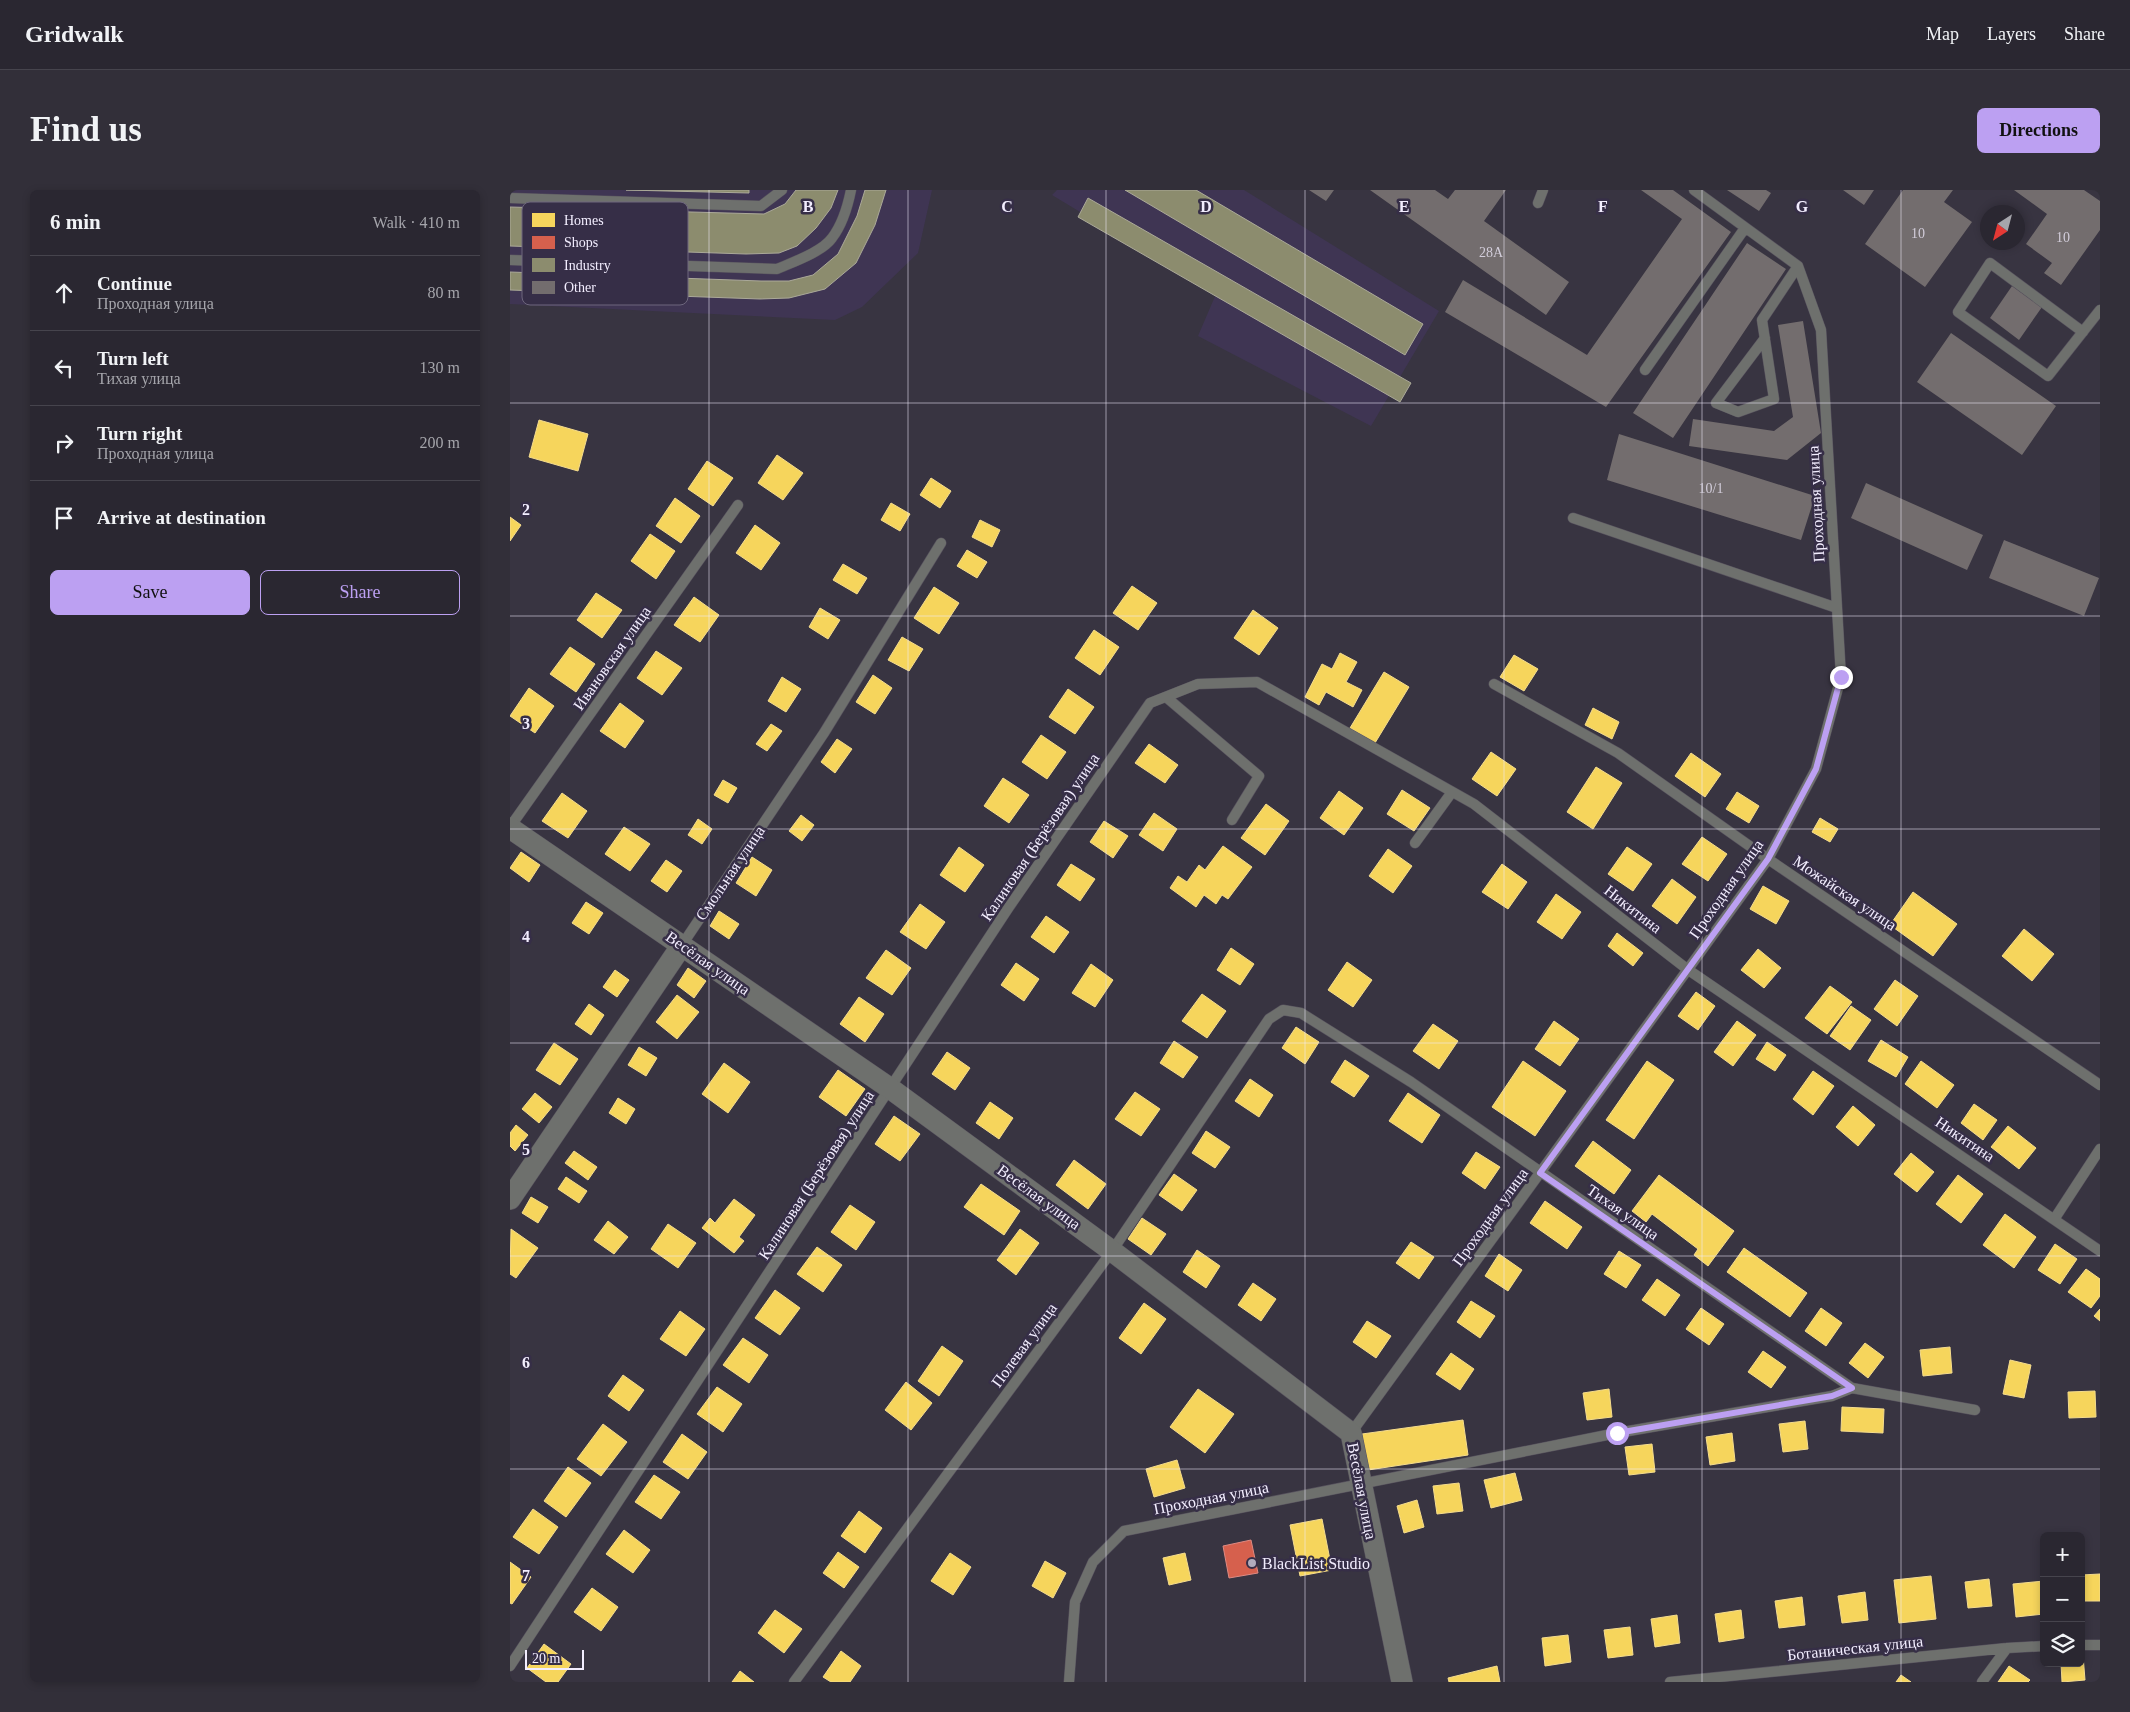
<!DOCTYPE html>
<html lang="en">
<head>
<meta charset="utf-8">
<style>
	:root { --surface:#2a2731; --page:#322f39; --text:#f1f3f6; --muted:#a5a5ab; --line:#46444d; --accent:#bca0f2 }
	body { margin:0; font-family:"Times New Roman",serif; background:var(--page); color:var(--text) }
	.controls { position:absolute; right:15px; bottom:15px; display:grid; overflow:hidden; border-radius:8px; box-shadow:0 2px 8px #0003 }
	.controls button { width:45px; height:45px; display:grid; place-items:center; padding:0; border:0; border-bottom:1px solid var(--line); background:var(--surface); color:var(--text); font:25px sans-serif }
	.compass { position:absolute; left:1470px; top:15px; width:45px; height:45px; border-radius:50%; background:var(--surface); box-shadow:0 2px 8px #0003; rotate:216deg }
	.scale { position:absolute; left:15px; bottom:12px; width:59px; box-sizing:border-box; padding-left:5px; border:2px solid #f2edfe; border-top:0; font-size:14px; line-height:18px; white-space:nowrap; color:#f2edfe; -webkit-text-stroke:4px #362e47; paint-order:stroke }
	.stop { position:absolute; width:15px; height:15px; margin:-11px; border:4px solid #bca0f2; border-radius:50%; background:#fff }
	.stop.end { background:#bca0f2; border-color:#fff; box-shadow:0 1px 5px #0008 }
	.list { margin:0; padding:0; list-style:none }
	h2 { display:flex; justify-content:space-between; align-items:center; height:65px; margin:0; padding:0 20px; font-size:21px }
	h2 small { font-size:16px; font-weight:400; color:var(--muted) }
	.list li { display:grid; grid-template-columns:32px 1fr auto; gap:15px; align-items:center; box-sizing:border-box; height:75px; padding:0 20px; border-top:1px solid var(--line) }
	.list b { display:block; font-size:19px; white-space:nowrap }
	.list p { margin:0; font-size:16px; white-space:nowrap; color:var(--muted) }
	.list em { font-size:16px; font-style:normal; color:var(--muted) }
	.actions { display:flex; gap:10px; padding:15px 20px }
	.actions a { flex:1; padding:11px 0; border:1px solid var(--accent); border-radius:8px; text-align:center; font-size:18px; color:var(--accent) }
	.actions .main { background:var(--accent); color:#111 }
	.icon { flex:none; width:28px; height:28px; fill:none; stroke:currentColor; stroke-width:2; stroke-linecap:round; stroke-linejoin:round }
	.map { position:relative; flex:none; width:1590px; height:1492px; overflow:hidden; border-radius:8px }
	header { display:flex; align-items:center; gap:30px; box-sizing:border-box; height:70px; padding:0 25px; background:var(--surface); border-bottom:1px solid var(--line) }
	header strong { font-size:24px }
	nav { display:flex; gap:28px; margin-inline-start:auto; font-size:18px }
	.intro { display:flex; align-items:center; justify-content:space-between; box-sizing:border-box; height:120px; padding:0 30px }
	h1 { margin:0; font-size:35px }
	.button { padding:12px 22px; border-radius:8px; background:var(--accent); color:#111; font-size:18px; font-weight:700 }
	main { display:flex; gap:30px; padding:0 30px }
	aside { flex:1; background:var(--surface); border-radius:8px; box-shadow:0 2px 8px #0003 }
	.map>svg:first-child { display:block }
	.built { fill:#3f3553 }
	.homes { fill:#f6d55c; stroke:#f5dc8d }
	.shops { fill:#d6604d; stroke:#de8a82 }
	.industry { fill:#8c8c6e; stroke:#aba999 }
	.building { fill:#736d6e }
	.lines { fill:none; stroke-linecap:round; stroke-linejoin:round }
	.service-casing { stroke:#57525e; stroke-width:11 }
	.minor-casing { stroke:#57525e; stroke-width:22 }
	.service { stroke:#6e706d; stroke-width:10 }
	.minor { stroke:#6e706d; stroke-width:21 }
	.route { stroke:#bca0f2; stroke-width:6 }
	.grid { fill:none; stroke:#f2edfe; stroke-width:1; stroke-opacity:0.55 }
	.poi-dot { fill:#b1acbc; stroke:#362e47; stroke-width:2 }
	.labels { text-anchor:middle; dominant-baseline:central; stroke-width:5; stroke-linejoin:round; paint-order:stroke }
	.number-label { font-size:14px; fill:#d2cdda }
	.street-label { font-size:16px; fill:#f2edfe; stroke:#362e47 }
	.poi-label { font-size:16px; fill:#f2edfe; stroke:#362e47; text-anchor:start }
	.key { fill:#362e47; stroke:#6e677e; stroke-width:1 }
	.key-label { font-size:14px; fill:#f2edfe }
	.grid-label { font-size:16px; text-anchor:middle; font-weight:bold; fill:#f2edfe; stroke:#362e47; stroke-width:5; stroke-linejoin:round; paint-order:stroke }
</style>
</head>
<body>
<header>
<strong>Gridwalk</strong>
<nav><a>Map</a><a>Layers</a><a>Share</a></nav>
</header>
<div class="intro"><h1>Find us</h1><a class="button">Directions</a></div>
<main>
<aside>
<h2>6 min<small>Walk · 410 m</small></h2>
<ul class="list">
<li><svg class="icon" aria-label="ahead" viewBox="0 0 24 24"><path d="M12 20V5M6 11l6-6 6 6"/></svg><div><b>Continue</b><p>Проходная улица</p></div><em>80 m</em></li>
<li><svg class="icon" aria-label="left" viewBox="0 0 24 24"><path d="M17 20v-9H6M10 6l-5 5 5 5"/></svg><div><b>Turn left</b><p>Тихая улица</p></div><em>130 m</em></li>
<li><svg class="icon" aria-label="right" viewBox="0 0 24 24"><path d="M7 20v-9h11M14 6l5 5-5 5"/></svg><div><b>Turn right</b><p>Проходная улица</p></div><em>200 m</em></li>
<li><svg class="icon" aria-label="arrive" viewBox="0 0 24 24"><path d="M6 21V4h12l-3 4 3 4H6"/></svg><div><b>Arrive at destination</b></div></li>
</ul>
<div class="actions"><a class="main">Save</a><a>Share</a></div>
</aside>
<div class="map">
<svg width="1590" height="1492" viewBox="0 0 1590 1492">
	<rect width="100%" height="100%" fill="#383441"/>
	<path class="built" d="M0 0H422L408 63 352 117 325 130 0 114Z
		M547 0H734L929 121 861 236 688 146 706 104 542 5Z"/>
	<path class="homes" d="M29 230 78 244 68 281 19 267Z
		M267 265 293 283 273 310 248 293Z
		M197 271 223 288 203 316 178 299Z
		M421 288 441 301 430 318 410 305Z
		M165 308 190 326 171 353 146 336Z
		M381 313 400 324 390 341 371 330Z
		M0 327 11 335 0 351Z
		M470 330 490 340 482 357 462 347Z
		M245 335 270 353 251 380 226 363Z
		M140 344 165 361 146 389 121 371Z
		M457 360 477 372 467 388 447 376Z
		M333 374 357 388 347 404 323 390Z
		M622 396 647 413 628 440 603 423Z
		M424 397 449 413 429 444 404 428Z
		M86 403 112 420 92 448 67 430Z
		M184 407 209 425 190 452 164 435Z
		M310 418 330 430 318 449 299 437Z
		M743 420 768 438 749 465 724 448Z
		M584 440 609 457 590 485 565 468Z
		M392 447 413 459 399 481 378 470Z
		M60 457 85 474 66 502 40 484Z
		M146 461 172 478 152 505 127 488Z
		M830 463 847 472 836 492 852 500 843 517 816 502 809 515 795 507 812 474 822 479Z
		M1004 465 1028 479 1014 501 990 487Z
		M874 482 899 497 865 553 840 538Z
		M363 485 382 498 365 524 346 512Z
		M272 487 291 499 276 522 258 511Z
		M19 498 44 516 25 543 0 526Z
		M558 499 584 517 565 544 539 527Z
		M110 513 134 531 115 558 90 541Z
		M1083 518 1109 532 1102 549 1075 535Z
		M261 534 272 541 257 561 246 554Z
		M531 545 556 562 537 589 512 572Z
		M327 549 342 559 325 583 311 572Z
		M639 554 668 575 655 593 625 573Z
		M981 562 1006 579 987 606 962 589Z
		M1181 563 1211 584 1195 607 1165 586Z
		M1086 577 1112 593 1083 639 1057 622Z
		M493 588 519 605 499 633 474 616Z
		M213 590 227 598 218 613 204 605Z
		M892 600 920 618 904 641 877 624Z
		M829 601 853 618 834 645 810 628Z
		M1227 602 1249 616 1239 633 1216 619Z
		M52 603 77 621 58 648 32 631Z
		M756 614 779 631 755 665 731 648Z
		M644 623 667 639 653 661 629 645Z
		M291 625 304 635 292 651 279 641Z
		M1310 628 1328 639 1320 652 1302 642Z
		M188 629 202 639 192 654 178 645Z
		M594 631 618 646 603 668 580 652Z
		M114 637 140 654 120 681 95 664Z
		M1192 647 1217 664 1198 691 1172 674Z
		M713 656 742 677 718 709 712 705 706 714 694 705 686 717 660 698 668 686 677 692 689 675 695 680Z
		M449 657 474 675 455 702 430 685Z
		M1117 657 1142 674 1123 701 1098 684Z
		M878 659 902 676 883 703 859 686Z
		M11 662 30 675 19 692 0 678Z
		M242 667 262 680 246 706 226 693Z
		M156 670 172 681 157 702 141 691Z
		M561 674 585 689 570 711 547 695Z
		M992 674 1017 692 998 719 972 702Z
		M1162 689 1186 707 1167 734 1142 716Z
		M1253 696 1279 711 1266 734 1240 719Z
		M1403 702 1447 734 1423 766 1380 735Z
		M1046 704 1071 722 1052 749 1027 732Z
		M76 712 93 723 79 744 62 733Z
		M410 714 435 732 416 759 390 742Z
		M209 721 229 734 219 749 200 736Z
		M536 726 559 742 544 763 521 747Z
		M1514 739 1544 764 1522 791 1492 766Z
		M1107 743 1133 763 1123 776 1098 756Z
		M721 758 744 774 730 795 707 780Z
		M1248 759 1271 778 1254 798 1231 780Z
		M376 760 401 778 382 805 356 788Z
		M837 772 862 790 843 817 818 800Z
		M506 773 529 789 514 811 491 795Z
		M581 774 603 790 585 817 562 803Z
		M178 778 196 791 184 808 167 795Z
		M105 780 119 790 107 807 93 797Z
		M1385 790 1408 806 1387 836 1364 819Z
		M1320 796 1342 812 1317 844 1295 828Z
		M1186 802 1205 816 1188 840 1168 826Z
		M692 804 716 821 697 848 672 831Z
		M167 805 189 822 167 849 146 832Z
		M349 807 374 824 355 852 330 834Z
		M79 814 94 825 81 845 65 834Z
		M1341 816 1361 830 1340 860 1320 846Z
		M1044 831 1069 849 1050 876 1025 859Z
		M1227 831 1246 845 1223 876 1204 862Z
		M923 834 948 851 929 879 903 861Z
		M786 837 809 852 795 874 772 858Z
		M1371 850 1398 867 1386 887 1358 871Z
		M664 851 688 867 673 888 650 873Z
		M1257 852 1276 865 1265 881 1246 869Z
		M44 853 68 869 50 895 26 880Z
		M129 857 147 868 136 886 118 875Z
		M437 862 460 878 445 900 422 884Z
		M835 870 859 886 844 907 821 892Z
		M1013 871 1056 901 1025 946 982 917Z
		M1137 871 1164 890 1124 949 1096 930Z
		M1411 871 1444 895 1427 918 1395 894Z
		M214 873 240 892 218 923 192 904Z
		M328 880 355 899 336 926 309 907Z
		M1303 881 1324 896 1303 925 1283 909Z
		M740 889 763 905 749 927 725 911Z
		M625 902 650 919 631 946 605 929Z
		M25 903 42 917 29 933 12 919Z
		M898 903 930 925 912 953 879 931Z
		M108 908 125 919 116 934 99 923Z
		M480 912 503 928 489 949 466 933Z
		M1464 914 1487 930 1473 950 1451 933Z
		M1343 916 1365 935 1348 956 1326 937Z
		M384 926 410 944 390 971 365 954Z
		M6 935 18 945 5 961 0 956V943Z
		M1498 936 1526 958 1509 979 1481 957Z
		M696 941 720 957 705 978 682 963Z
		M1083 951 1121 980 1104 1004 1065 976Z
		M64 961 87 977 78 990 55 973Z
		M966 962 990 977 975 999 952 983Z
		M1401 963 1424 982 1407 1002 1384 984Z
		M564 970 596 994 578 1019 546 995Z
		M664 984 687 1000 672 1021 649 1005Z
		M1149 985 1224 1041 1198 1076 1184 1065 1188 1059 1142 1024 1136 1032 1122 1021Z
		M1448 985 1473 1004 1451 1033 1426 1014Z
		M56 987 77 1001 69 1013 48 999Z
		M471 994 510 1021 494 1045 454 1017Z
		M21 1007 38 1017 28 1033 12 1023Z
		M224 1009 245 1025 229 1047 234 1051 224 1063 192 1038 200 1028 205 1033Z
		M1035 1011 1072 1037 1057 1059 1020 1033Z
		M340 1015 365 1032 346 1060 321 1042Z
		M1495 1024 1526 1047 1504 1078 1473 1055Z
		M632 1028 656 1044 641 1065 618 1049Z
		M98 1031 118 1047 104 1064 84 1050Z
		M158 1034 186 1053 168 1078 141 1059Z
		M1 1039 28 1058 6 1088 0 1084Z
		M510 1039 529 1053 506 1085 487 1070Z
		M901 1052 924 1067 909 1089 886 1073Z
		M1545 1054 1567 1069 1550 1094 1528 1080Z
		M307 1057 332 1075 313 1102 287 1084Z
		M1234 1058 1297 1103 1280 1127 1217 1082Z
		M687 1060 710 1076 696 1098 673 1082Z
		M1109 1061 1131 1075 1116 1098 1094 1084Z
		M989 1064 1012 1080 998 1101 975 1086Z
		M1576 1079 1590 1089V1106L1581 1118 1558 1102Z
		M1147 1089 1170 1105 1155 1126 1132 1110Z
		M743 1093 766 1109 751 1131 728 1115Z
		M265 1100 290 1118 270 1145 245 1128Z
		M961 1111 985 1126 970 1148 947 1132Z
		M634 1113 656 1129 631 1164 609 1148Z
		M1191 1118 1214 1134 1199 1155 1176 1139Z
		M1311 1118 1332 1133 1316 1156 1295 1141Z
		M1590 1119V1131L1584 1126Z
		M170 1121 195 1139 176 1166 150 1149Z
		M857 1131 881 1146 866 1168 843 1152Z
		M233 1148 258 1165 239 1193 213 1175Z
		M1355 1153 1374 1167 1358 1188 1339 1173Z
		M432 1156 453 1171 429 1206 408 1191Z
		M1440 1157 1442 1183 1413 1186 1410 1160Z
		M1253 1161 1276 1177 1261 1198 1238 1182Z
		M941 1163 964 1179 950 1200 926 1184Z
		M1500 1170 1521 1175 1514 1208 1493 1204Z
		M113 1185 134 1200 119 1221 98 1206Z
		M396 1192 422 1213 401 1240 375 1220Z
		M207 1197 232 1214 213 1242 187 1224Z
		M688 1199 724 1224 695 1263 660 1237Z
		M1099 1199 1102 1227 1077 1230 1073 1203Z
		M1585 1201 1586 1227 1559 1228 1558 1202Z
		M1332 1217 1374 1219 1373 1243 1331 1241Z
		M953 1230 958 1265 858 1280 852 1244Z
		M1295 1231 1298 1259 1273 1262 1269 1234Z
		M93 1234 117 1252 91 1286 67 1269Z
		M1222 1243 1225 1271 1200 1275 1196 1247Z
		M172 1244 197 1262 178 1289 153 1272Z
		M1142 1254 1145 1282 1119 1285 1115 1257Z
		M667 1270 675 1298 644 1307 636 1279Z
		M58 1277 81 1293 56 1327 34 1311Z
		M1005 1283 1012 1310 981 1318 974 1290Z
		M144 1285 170 1302 151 1329 125 1312Z
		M949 1293 953 1321 927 1324 923 1296Z
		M907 1310 914 1337 894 1343 887 1316Z
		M23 1319 48 1337 29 1364 3 1347Z
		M349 1321 372 1338 355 1363 331 1346Z
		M812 1329 822 1380 790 1386 780 1335Z
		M114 1340 140 1360 123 1383 96 1364Z
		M328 1362 349 1377 334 1398 313 1383Z
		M440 1363 461 1377 443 1405 421 1391Z
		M675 1363 681 1390 659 1395 653 1368Z
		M535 1371 556 1383 543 1408 522 1396Z
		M0 1372 21 1387 2 1414 0 1413Z
		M1590 1384V1411H1571V1385Z
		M1421 1386 1426 1429 1389 1433 1384 1390Z
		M1479 1389 1482 1416 1458 1418 1455 1392Z
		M1534 1391V1424L1506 1427 1503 1394Z
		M82 1398 108 1417 91 1441 64 1422Z
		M1355 1402 1358 1430 1332 1433 1328 1406Z
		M1292 1407 1295 1435 1269 1438 1265 1411Z
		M265 1420 292 1439 274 1463 248 1443Z
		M1231 1420 1234 1448 1209 1452 1205 1424Z
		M1167 1425 1170 1453 1145 1457 1141 1429Z
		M1120 1437 1123 1465 1098 1468 1094 1440Z
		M1058 1445 1061 1472 1035 1476 1032 1448Z
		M34 1454 61 1474 48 1492H36L17 1478Z
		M331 1461 351 1476 340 1492H321L313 1487Z
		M1571 1465H1573L1575 1490 1552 1492 1551 1473H1571Z
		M987 1476 990 1492H939L938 1488Z
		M1499 1476 1520 1490 1518 1492H1488Z
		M230 1481 244 1492H222Z
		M1391 1485 1401 1492H1386Z"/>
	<path class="shops" d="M741 1350 748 1383 719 1388 713 1356Z"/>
	<path class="industry" d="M116 0H239V3Z
		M286 0H328L321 18 306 38 287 56 269 63 236 64 0 56V17L254 24 275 14Z
		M355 0H376L365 35 346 73 315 99 279 108 250 109 0 100V82L251 91H279L303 85 328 64 347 26Z
		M615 0H686L913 134 895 165Z
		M578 8 901 193 890 212 568 27Z"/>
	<path class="building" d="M799 0H824L816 11Z
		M860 0H925L938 9 945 0H996L974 31 1059 92 1036 125Z
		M1131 0H1163L1221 42 1096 217 935 122 953 90 1077 165 1172 29Z
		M1217 0H1256L1261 3 1249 21Z
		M1333 0H1364L1354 15Z
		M1393 0H1443L1434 12 1462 32 1415 97 1355 54Z
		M1504 0H1574L1590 11V40L1551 95 1534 83 1542 73 1516 54 1537 24Z
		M1237 53 1276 79 1163 248 1123 223Z
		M1502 96 1532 117 1509 150 1480 128Z
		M1293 131 1311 243 1277 270 1179 256 1183 229 1264 241 1283 227 1268 135Z
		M1441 143 1546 216 1512 265 1407 192Z
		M1109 244 1305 306 1291 350 1097 290Z
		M1356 293 1473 345 1457 380 1341 328Z
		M1494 350 1589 388 1574 426 1479 388Z"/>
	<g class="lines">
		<defs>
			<path id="service" d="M1184 0 1288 76
				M0 8 251 16 272 0
				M1028 13 1033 0
				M0 70 267 79C283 72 312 62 322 48 332 35 338 15 341 0
				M1573 142 1480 73 1448 122 1538 186 1590 120
				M1255 148 1206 213 1228 222 1264 209 1252 130 1288 76
				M1135 180 1235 38
				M1063 328 1327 418
				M984 494 1108 563 1258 669 1590 895
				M656 507 749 586 722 630
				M0 637 228 315
				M905 653 942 602
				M172 755 314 543 431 353
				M1545 1028 1590 959
				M841 1243 1258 669 1306 579 1331 487 1311 140 1288 76
				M1571 1455H1590
				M0 1476 499 717 640 513 688 494 747 492 964 614 1177 779 1590 1061
				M284 1492 602 1061 759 829 773 820 791 823 901 892 1342 1198 1465 1220
				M559 1492 565 1412 583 1372 614 1341 1107 1243 1322 1206 1342 1198
				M1160 1492 1497 1458 1534 1456
				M1472 1492 1497 1458"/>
			<path id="minor" d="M0 638 381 899 602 1061 841 1243 892 1492
				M0 1009 172 755"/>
		</defs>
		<use href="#service" class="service-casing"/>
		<use href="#minor" class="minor-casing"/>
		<use href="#service" class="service"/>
		<use href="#minor" class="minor"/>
	</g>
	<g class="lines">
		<path class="route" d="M1107 1243 1322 1206 1342 1198 1030 983 1258 669 1306 579 1331 487"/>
	</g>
	<path class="grid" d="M199 0V1492M398 0V1492M596 0V1492M795 0V1492M994 0V1492M1192 0V1492M1391 0V1492M0 213H1590M0 426H1590M0 639H1590M0 853H1590M0 1066H1590M0 1279H1590"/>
	<circle class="poi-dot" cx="742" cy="1373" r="5"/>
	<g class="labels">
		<g class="number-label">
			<text x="1408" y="43">10</text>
			<text x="1553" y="47">10</text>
			<text x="981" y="62">28А</text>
			<text x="1201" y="298">10/1</text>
		</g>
		<g class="street-label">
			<text transform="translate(1306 314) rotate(-93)">Проходная улица</text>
			<text transform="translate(102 468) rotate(-55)">Ивановская улица</text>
			<text transform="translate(530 647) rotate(-56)">Калиновая (Берёзовая) улица</text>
			<text transform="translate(220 683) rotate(-56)">Смольная улица</text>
			<text transform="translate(1216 699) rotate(-55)">Проходная улица</text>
			<text transform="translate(1335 703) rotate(34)">Можайская улица</text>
			<text transform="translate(1123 719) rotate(38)">Никитина</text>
			<text transform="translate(198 773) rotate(35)">Весёлая улица</text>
			<text transform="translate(1455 949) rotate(34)">Никитина</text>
			<text transform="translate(306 985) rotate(-57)">Калиновая (Берёзовая) улица</text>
			<text transform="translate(529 1007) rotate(36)">Весёлая улица</text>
			<text transform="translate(1113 1022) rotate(35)">Тихая улица</text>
			<text transform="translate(980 1027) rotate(-54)">Проходная улица</text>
			<text transform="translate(514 1155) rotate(-54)">Полевая улица</text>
			<text transform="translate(852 1301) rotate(79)">Весёлая улица</text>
			<text transform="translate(701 1308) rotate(-11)">Проходная улица</text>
			<text transform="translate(1345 1458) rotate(-6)">Ботаническая улица</text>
		</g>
		<g class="poi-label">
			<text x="752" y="1373">BlackList Studio</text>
		</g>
	</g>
	<rect x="12" y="12" width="166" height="103" rx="8" class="key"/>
	<rect x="22" y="23" width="23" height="14" fill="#f6d55c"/>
	<rect x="22" y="46" width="23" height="13" fill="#d6604d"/>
	<rect x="22" y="68" width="23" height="14" fill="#8c8c6e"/>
	<rect x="22" y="91" width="23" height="13" fill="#736d6e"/>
	<g class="key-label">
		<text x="54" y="35">Homes</text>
		<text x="54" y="57">Shops</text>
		<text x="54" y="80">Industry</text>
		<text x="54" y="102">Other</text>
	</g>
	<g class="grid-label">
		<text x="298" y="22">B</text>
		<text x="497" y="22">C</text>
		<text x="696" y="22">D</text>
		<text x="894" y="22">E</text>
		<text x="1093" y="22">F</text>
		<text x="1292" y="22">G</text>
		<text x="16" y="325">2</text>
		<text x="16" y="539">3</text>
		<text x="16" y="752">4</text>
		<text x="16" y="965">5</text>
		<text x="16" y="1178">6</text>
		<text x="16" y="1391">7</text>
	</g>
</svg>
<div class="controls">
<button>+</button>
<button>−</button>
<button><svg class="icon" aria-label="layers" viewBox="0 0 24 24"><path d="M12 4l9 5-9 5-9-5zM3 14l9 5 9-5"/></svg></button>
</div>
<svg class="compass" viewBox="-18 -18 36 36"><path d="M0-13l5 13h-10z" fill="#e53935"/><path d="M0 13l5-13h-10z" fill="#a5a5ab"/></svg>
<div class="scale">20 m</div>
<div class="stop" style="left:1107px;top:1243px"></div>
<div class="stop end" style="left:1331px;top:487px"></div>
</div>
</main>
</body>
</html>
